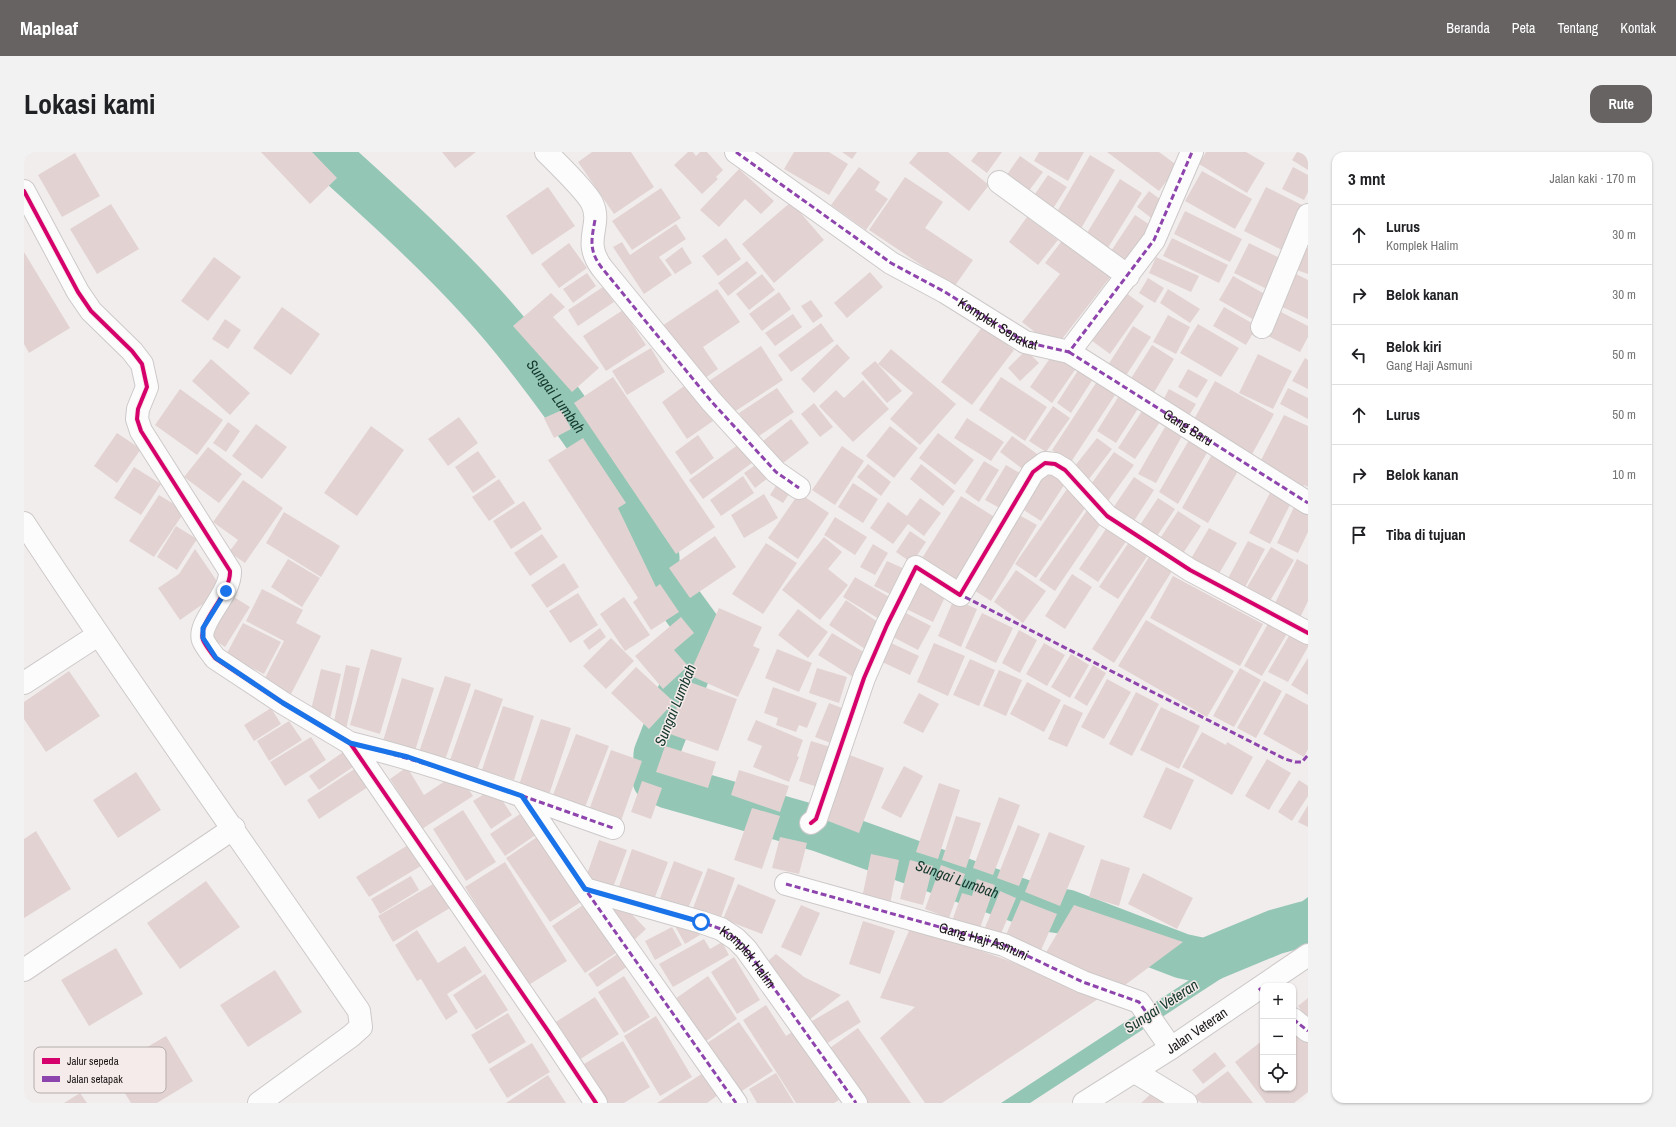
<!DOCTYPE html>
<html lang="id">
<head>
<meta charset="utf-8">
<style>
	:root { --surface:#fff; --page:#f2f2f2; --text:#202124; --muted:#757577; --line:#e0e0e0; --accent:#676363 }
	body { margin:0; font-family:"Archivo Narrow",sans-serif; background:var(--page); color:var(--text) }
	.controls { position:absolute; right:12px; bottom:12px; display:grid; overflow:hidden; border-radius:8px; box-shadow:0 1px 3px #0004 }
	.controls button { width:36px; height:36px; display:grid; place-items:center; padding:0; border:0; border-bottom:1px solid var(--line); background:var(--surface); color:var(--text); font:20px sans-serif }
	.stop { position:absolute; width:12px; height:12px; margin:-9px; border:3px solid #1a73e8; border-radius:50%; background:#fff }
	.stop.end { background:#1a73e8; border-color:#fff; box-shadow:0 1px 4px #0008 }
	.list { margin:0; padding:0; list-style:none }
	h2 { display:flex; justify-content:space-between; align-items:center; height:52px; margin:0; padding:0 16px; font-size:17px }
	h2 small { font-size:13px; font-weight:400; color:var(--muted) }
	.list li { display:grid; grid-template-columns:26px 1fr auto; gap:12px; align-items:center; box-sizing:border-box; height:60px; padding:0 16px; border-top:1px solid var(--line) }
	.list b { display:block; font-size:15px; white-space:nowrap }
	.list p { margin:0; font-size:13px; white-space:nowrap; color:var(--muted) }
	.list em { font-size:13px; font-style:normal; color:var(--muted) }
	.icon { flex:none; width:22px; height:22px; fill:none; stroke:currentColor; stroke-width:2; stroke-linecap:round; stroke-linejoin:round }
	.map { position:relative; flex:none; width:1284px; height:951px; overflow:hidden; border-radius:12px }
	header { display:flex; align-items:center; gap:24px; box-sizing:border-box; height:56px; padding:0 20px; background:var(--accent); color:#fff }
	header strong { font-size:19px }
	nav { display:flex; gap:22px; margin-inline-start:auto; font-size:14px }
	.intro { display:flex; align-items:center; justify-content:space-between; box-sizing:border-box; height:96px; padding:0 24px }
	h1 { margin:0; font-size:28px }
	.button { padding:10px 18px; border-radius:12px; background:var(--accent); color:#fff; font-size:14px; font-weight:700 }
	main { display:flex; gap:24px; padding:0 24px }
	aside { flex:1; background:var(--surface); border-radius:12px; box-shadow:0 1px 3px #0004 }
	.map>svg:first-child { display:block }
	.water { fill:#94c6b6 }
	.lines { fill:none; stroke-linecap:round; stroke-linejoin:round }
	.river { stroke:#94c6b6; stroke-width:45 }
	.building { fill:#e2d3d2 }
	.minor-casing { stroke:#cdc9c9; stroke-width:24 }
	.primary-casing { stroke:#cdc9c9; stroke-width:24 }
	.minor { stroke:#fdfcfc; stroke-width:22 }
	.primary { stroke:#fdfcfc; stroke-width:22 }
	.quiet { stroke:#8e44ad; stroke-width:3; stroke-dasharray:6 3; stroke-linecap:butt }
	.cycleway-casing { stroke:#f5ebea; stroke-width:6 }
	.cycleway { stroke:#d6006c; stroke-width:4 }
	.route { stroke:#1a73e8; stroke-width:5 }
	.labels { text-anchor:middle; dominant-baseline:central; stroke-width:3; stroke-linejoin:round; paint-order:stroke }
	.street-label { font-size:14px; fill:#1c1818; stroke:#f5ebea }
	.water-label { font-size:15px; font-style:italic; fill:#13362c; stroke:#f5ebea }
	.key { fill:#f5ebea; stroke:#b4acab; stroke-width:1 }
	.key-label { font-size:11px; fill:#1c1818 }
</style>
</head>
<body>
<header>
<strong>Mapleaf</strong>
<nav><a>Beranda</a><a>Peta</a><a>Tentang</a><a>Kontak</a></nav>
</header>
<div class="intro"><h1>Lokasi kami</h1><a class="button">Rute</a></div>
<main>
<div class="map">
<svg width="1284" height="951" viewBox="0 0 1284 951">
	<rect width="100%" height="100%" fill="#f2eded"/>
	<path class="water" d="M1284 745V770L1006 951H977L1225 789Z"/>
	<g class="lines">
		<path class="river" id="s1" d="M301 0C363 56 426 112 480 176 526 231 566 290 606 349L607 361 633 404V419L679 482 632 602 631 628 644 634 795 677 1016 756 1043 760 1158 804 1181 809 1251 780 1280 772 1284 776"/>
	</g>
	<path class="building" d="M237 0H288L313 26 286 52Z
		M418 0H452L431 16Z
		M568 0H607L630 35 590 62 554 10Z
		M664 0H669L672 4 676 0H683L699 18 692 25 694 27 678 42 650 13Z
		M770 0H805L824 12 805 43 760 17Z
		M818 0H833L828 7Z
		M894 0H924L965 33 945 59 885 11Z
		M954 0H978L963 21 947 9Z
		M1015 0H1060L1044 29 1010 9Z
		M1083 0H1135L1154 14 1135 39Z
		M1182 0H1222L1241 11 1223 41 1175 12Z
		M1273 0H1284V18L1268 8Z
		M51 1 76 44 38 65 14 23Z
		M1066 3 1091 18 1055 80 1030 65Z
		M996 4 1019 20 1004 40 982 24Z
		M835 15 856 30 851 38 864 47 842 78 807 53Z
		M1269 15 1284 23V40L1280 48 1258 37Z
		M715 17 750 49 737 62 721 47 695 75 676 58Z
		M1178 19 1228 47 1211 77 1161 49Z
		M1024 23 1043 35 1028 58 1009 45Z
		M881 25 919 50 901 76 949 108 930 135 845 78Z
		M1096 27 1118 41 1082 99 1060 86Z
		M524 35 551 74 508 103 482 64Z
		M1242 35 1282 55 1260 99 1220 79Z
		M637 36 657 66 608 98 588 69Z
		M1125 39 1144 53 1131 69 1113 55Z
		M767 50 800 88 750 131 718 92Z
		M87 52 115 97 73 122 46 77Z
		M1161 59 1218 87 1206 110 1150 82Z
		M1111 63 1132 77 1106 116 1085 102Z
		M1003 65 1034 88 1014 113 985 90Z
		M652 72 662 87 635 105 648 123 620 142 589 95 598 90 606 103Z
		M1043 82 1091 119 1031 196 998 170 1036 122 1021 111Z
		M702 86 717 107 694 124 678 104Z
		M1148 86 1204 113 1195 131 1139 104Z
		M545 91 563 116 535 136 517 112Z
		M1225 91 1260 108 1245 138 1210 121Z
		M1279 94 1284 96V122L1270 117Z
		M658 95 668 111 651 122 641 108Z
		M0 100 46 176 5 201 0 192Z
		M190 105 217 125 184 169 157 149Z
		M1132 105 1175 124 1167 140 1125 121Z
		M723 109 733 121 704 144 694 131Z
		M846 120 859 135 823 166 810 151Z
		M563 121 572 134 549 151 539 137Z
		M1270 121 1284 128V167L1254 153Z
		M738 122 751 138 725 158 712 142Z
		M1209 124 1246 145 1232 169 1195 148Z
		M1124 126 1140 136 1131 151 1115 141Z
		M579 135 590 150 554 174 544 158Z
		M693 137 716 170 679 195 694 217 674 231 635 176Z
		M1144 137 1176 157 1166 171 1136 151Z
		M1098 138 1120 154 1086 202 1064 186Z
		M755 140 767 157 738 179 725 162Z
		M527 141 541 155 529 165 575 216 548 240 489 174Z
		M787 148 799 164 789 171 777 154Z
		M258 155 296 182 267 223 229 196Z
		M1200 155 1233 174 1222 193 1189 174Z
		M599 158 622 193 582 219 559 184Z
		M1257 160 1284 174V185L1276 200 1244 184Z
		M769 162 778 175 751 194 741 181Z
		M1144 163 1166 175 1152 202 1129 190Z
		M201 167 217 178 204 197 188 187Z
		M797 171 810 189 767 220 754 203Z
		M1174 172 1215 196 1197 225 1156 201Z
		M959 174 990 198 948 253 917 230Z
		M1109 174 1127 185 1101 225 1084 213Z
		M813 192 826 206 790 241 777 227Z
		M1128 193 1150 207 1129 242 1106 228Z
		M737 194 759 228 707 262 685 229Z
		M627 196 641 220 603 243 588 219Z
		M867 197 932 252 896 293 866 267 889 241 854 212Z
		M1002 198 1015 211 996 229 984 216Z
		M1031 199 1053 215 1028 251 1006 235Z
		M1234 202 1268 219 1249 257 1215 241Z
		M1281 206 1284 208V237L1268 229Z
		M187 207 226 241 206 263 168 229Z
		M851 209 878 239 863 251 837 221Z
		M1055 217 1069 227 1047 261 1033 251Z
		M1164 217 1184 228 1173 246 1154 235Z
		M589 225 691 375 652 402 550 251Z
		M977 225 1023 255 1001 289 955 258Z
		M1076 225 1095 237 1047 310 1028 298Z
		M839 228 865 257 829 290 795 254 812 238 820 246Z
		M1191 229 1250 262 1227 304 1168 271Z
		M663 232 689 269 663 287 638 250Z
		M753 236 770 260 732 286 715 261Z
		M1264 236 1284 246V267L1256 252Z
		M156 237 199 268 173 303 131 273Z
		M1145 237 1172 252 1163 267 1137 252Z
		M1098 239 1117 252 1092 291 1073 279Z
		M790 251 809 275 796 285 777 262Z
		M1029 254 1046 266 1022 300 1005 289Z
		M538 258 547 277 530 286 520 266Z
		M1118 259 1136 270 1111 307 1094 296Z
		M1260 263 1284 274V335L1280 333 1278 336 1234 314Z
		M435 265 454 291 424 314 404 287Z
		M943 266 980 290 967 309 930 286Z
		M767 267 785 291 754 315 735 292Z
		M204 270 216 279 202 300 189 291Z
		M232 272 263 295 238 327 208 304Z
		M347 274 380 298 333 364 300 341Z
		M866 274 894 296 870 326 842 304Z
		M1141 275 1158 284 1132 331 1114 322Z
		M93 281 117 297 93 331 70 314Z
		M914 281 950 308 931 333 895 306Z
		M674 283 690 306 667 323 651 300Z
		M988 284 1016 304 1004 321 976 300Z
		M559 286 602 351 594 356 632 435 636 432 655 460 627 478 609 450 614 446 524 308Z
		M1073 286 1088 297 1065 327 1050 315Z
		M1165 288 1184 299 1154 352 1135 340Z
		M718 290 732 308 679 347 665 328Z
		M818 294 840 309 811 353 788 338Z
		M184 295 218 322 195 351 160 325Z
		M454 299 472 325 449 341 431 315Z
		M1090 300 1110 313 1084 349 1065 335Z
		M1187 304 1214 319 1184 371 1158 356Z
		M737 309 748 323 731 336 720 321Z
		M960 309 975 318 955 350 941 340Z
		M844 312 867 330 857 344 833 325Z
		M897 312 931 339 919 354 886 327Z
		M982 313 1001 324 981 359 961 348Z
		M110 315 137 332 117 363 90 346Z
		M1020 316 1042 330 1017 369 995 355Z
		M719 324 730 341 697 364 686 348Z
		M1110 325 1130 338 1110 369 1089 356Z
		M757 326 770 335 759 351 746 343Z
		M475 327 491 351 465 369 448 345Z
		M219 328 259 356 221 411 205 400 214 388 189 370Z
		M829 331 854 347 839 371 814 355Z
		M1043 337 1064 352 1012 426 991 412Z
		M1247 339 1268 349 1246 392 1225 381Z
		M775 341 805 361 774 407 744 386Z
		M740 342 754 366 720 386 707 363Z
		M135 343 161 359 130 405 105 389Z
		M937 344 977 369 935 436 895 411Z
		M896 346 917 361 900 384 884 372 869 392 846 376 864 350 883 364Z
		M1134 346 1151 357 1131 387 1114 376Z
		M500 349 518 377 487 397 469 369Z
		M1271 353 1284 359V380L1274 401 1253 391Z
		M1064 357 1080 367 1031 439 1015 428Z
		M1154 359 1177 374 1156 406 1133 391Z
		M260 360 316 394 297 425 242 391Z
		M990 360 1013 373 967 449 945 435Z
		M811 365 843 385 831 403 800 383Z
		M152 374 173 387 153 418 133 405Z
		M1084 374 1103 388 1074 430 1055 417Z
		M1185 376 1213 391 1193 425 1165 410Z
		M886 379 902 390 888 411 872 400Z
		M518 382 534 405 506 424 490 401Z
		M691 384 712 415 666 446 645 416Z
		M800 385 818 400 804 417 824 433 796 468 758 438Z
		M1224 389 1241 397 1219 439 1202 430Z
		M1105 390 1124 403 1094 447 1075 435Z
		M742 391 773 411 739 462 708 442Z
		M849 392 864 401 851 423 836 415Z
		M1247 395 1270 408 1243 454 1220 440Z
		M171 397 199 438 156 468 134 436 155 422Z
		M1125 405 1148 419 1090 511 1068 497Z
		M264 407 296 426 278 455 247 435Z
		M1273 407 1284 413V449L1274 470 1248 457Z
		M863 409 885 419 872 445 850 434Z
		M540 411 555 435 523 456 507 433Z
		M992 418 1022 439 999 471 970 450Z
		M1048 422 1068 435 1041 477 1021 464Z
		M1149 424 1239 472 1216 514 1126 466Z
		M831 425 872 449 860 470 819 445Z
		M891 425 923 441 909 470 876 454Z
		M238 437 279 458 272 471 297 484 267 542 240 528 260 489 222 469Z
		M554 441 574 473 546 491 525 459Z
		M210 445 226 455 201 495 186 485Z
		M600 445 626 483 601 499 576 462Z
		M930 447 953 457 937 495 914 484Z
		M822 448 858 473 841 497 805 473Z
		M695 456 738 475 729 494 736 497 714 545 665 523Z
		M774 457 804 480 784 506 754 483Z
		M878 459 907 474 894 498 865 483Z
		M958 461 989 476 972 511 941 496Z
		M657 465 670 481 650 498 664 514 639 537 611 504Z
		M1122 468 1210 519 1183 565 1094 514Z
		M1245 470 1264 480 1238 524 1220 514Z
		M219 471 257 490 240 522 202 503Z
		M576 476 582 485 565 498 559 489Z
		M995 478 1013 488 996 521 978 511Z
		M808 481 843 502 829 525 794 503Z
		M1266 482 1284 492V495L1264 530 1244 520Z
		M587 486 610 509 582 537 559 514Z
		M865 490 895 504 886 523 856 509Z
		M910 491 941 504 924 544 893 530Z
		M1020 491 1041 503 1023 534 1002 522Z
		M347 497 378 506 356 582 326 573Z
		M753 497 788 511 775 540 741 526Z
		M1047 502 1065 513 1046 546 1027 535Z
		M1284 506V543L1267 533Z
		M946 507 971 518 955 554 929 543Z
		M322 513 336 516 322 577 309 574Z
		M1069 513 1082 521 1063 554 1050 546Z
		M612 515 650 550 625 577 587 541Z
		M793 516 823 525 815 551 785 541Z
		M1216 516 1237 528 1210 575 1189 564Z
		M297 517 317 522 305 571 285 566Z
		M975 518 998 528 982 564 959 554Z
		M45 519 76 564 22 600 0 567V550Z
		M421 524 447 532 421 608 395 600Z
		M378 526 410 536 391 599 359 589Z
		M1083 527 1107 540 1080 587 1057 575Z
		M663 529 713 547 694 599 643 581Z
		M1240 529 1258 539 1232 586 1213 576Z
		M1003 530 1037 548 1020 580 986 562Z
		M749 535 793 551 783 576 775 573 772 580 752 573 754 566 740 561Z
		M451 537 479 547 452 621 425 611Z
		M1112 540 1135 552 1108 604 1085 592Z
		M895 541 915 552 899 581 879 571Z
		M1262 541 1284 553V597L1280 605 1239 582Z
		M805 551 826 559 812 593 791 585Z
		M1040 552 1059 561 1043 595 1024 587Z
		M479 554 510 564 490 628 458 618Z
		M1137 555 1176 574 1155 617 1116 598Z
		M247 556 257 572 230 589 220 573Z
		M517 567 547 576 525 643 495 633Z
		M732 568 779 588 773 604 775 605 765 630 729 615 738 594 723 588Z
		M265 569 278 588 245 609 233 589Z
		M1178 580 1202 593 1203 590 1229 605 1208 643 1158 615Z
		M552 582 585 594 561 655 529 643Z
		M287 585 302 608 261 634 246 610Z
		M787 589 813 597 800 637 775 629Z
		M641 594 692 610 684 636 632 620Z
		M322 598 332 613 295 638 285 624Z
		M587 598 618 609 597 669 565 658Z
		M823 602 860 616 835 681 799 667Z
		M1243 607 1267 621 1245 658 1221 644Z
		M335 614 347 633 295 667 283 648Z
		M880 614 899 624 877 666 857 656Z
		M383 615 400 643 427 625 433 634 440 630 449 644 398 677 366 627Z
		M1142 615 1170 628 1147 678 1119 665Z
		M715 618 765 634 756 660 707 643Z
		M112 620 137 658 94 686 69 648Z
		M1275 628 1284 634V644L1268 669 1254 660Z
		M618 629 638 636 627 667 607 660Z
		M915 631 936 638 914 707 892 700Z
		M470 636 488 663 467 677 449 649Z
		M975 645 996 653 969 723 949 716Z
		M1284 653V675L1274 670Z
		M728 656 756 664 738 717 710 708Z
		M439 658 472 710 442 729 409 677Z
		M499 660 513 682 481 704 466 682Z
		M932 664 957 671 942 716 918 708Z
		M994 673 1016 682 995 734 973 726Z
		M12 679 47 737 0 766V687Z
		M1025 680 1061 694 1036 754 1001 740Z
		M516 683 560 748 526 770 482 706Z
		M756 685 783 691 775 722 748 716Z
		M575 688 603 698 588 738 561 728Z
		M389 690 402 711 345 745 332 725Z
		M608 697 644 710 628 753 593 740Z
		M847 702 875 708 866 752 838 746Z
		M1077 707 1106 716 1095 754 1065 745Z
		M886 708 909 714 899 753 876 747Z
		M650 709 679 720 663 759 635 749Z
		M481 710 543 809 503 834 441 735Z
		M917 713 941 722 925 766 901 757Z
		M684 716 711 726 696 768 668 759Z
		M1119 721 1169 746 1153 777 1104 752Z
		M387 724 395 738 356 762 347 747Z
		M953 727 971 733 955 779 928 769 938 741 948 744Z
		M416 728 431 753 369 790 354 764Z
		M182 729 216 775 156 817 123 771Z
		M714 732 752 748 738 782 699 767Z
		M976 739 992 746 976 784 960 778Z
		M997 748 1033 762 1014 805 979 790Z
		M595 749 622 777 608 790 581 762Z
		M562 751 595 799 561 821 528 774Z
		M777 753 796 761 777 804 757 795Z
		M1050 753 1159 790 1097 836 1021 802Z
		M661 768 671 774 676 783 661 792 651 774Z
		M839 769 871 779 856 822 825 812Z
		M887 774 997 813 1077 845 918 951H901L856 886 891 855 856 846Z
		M648 775 658 793 631 808 621 789Z
		M393 778 414 811 441 794 458 820 423 842 434 860 422 868 397 827 393 829 371 793Z
		M680 787 686 797 698 790 705 803 649 835 635 812Z
		M92 796 119 842 65 874 37 828Z
		M595 801 604 814 573 835 564 822Z
		M752 802 780 825 817 843 780 872 737 815Z
		M710 805 736 848 713 862 687 820Z
		M251 818 278 860 224 895 196 853Z
		M461 822 484 858 452 878 429 843Z
		M600 824 626 865 600 881 574 840Z
		M684 824 713 867 678 892 648 849Z
		M571 845 595 882 552 910 527 873Z
		M1284 846V868L1274 854Z
		M824 848 837 870 802 892 788 869Z
		M742 853 762 884 771 878 815 948 810 951H772L719 868Z
		M484 861 502 890 465 912 447 883Z
		M632 864 668 925 636 944 600 884Z
		M715 870 749 919 710 944 677 895Z
		M1269 872 1284 891V940L1270 951H1242L1211 910 1239 888V936H1269Z
		M834 876 887 951H841L803 898Z
		M142 884 169 929 133 951H107L86 917Z
		M599 889 626 935 600 951H583L560 912Z
		M508 891 526 920 483 946 465 917Z
		M1191 900 1202 914 1179 932 1168 918Z
		M1204 919 1229 951H1178L1168 946Z
		M679 921 694 943 683 951H633Z
		M752 921 770 951H733L725 937Z
		M524 923 542 951H482Z
		M1132 937 1146 951H1117Z
		M56 941 63 951H40Z"/>
	<g class="lines">
		<defs>
			<path id="minor" d="M522 0C533 11 562 39 568 51 579 74 557 88 578 116L687 249 752 320 775 336
				M712 0 867 111 921 140 1001 190 1045 200 1130 88 1168 0
				M975 30 1104 124
				M0 39 54 140 67 159 108 199 118 212 123 235 114 257 113 267 117 279 206 419C207 443 173 470 179 488 182 495 187 500 191 506L259 551 326 591 524 879 572 951
				M1238 175 1284 63
				M1045 200 1284 351
				M0 371C108 536 223 696 335 859L337 875 327 884 235 951
				M0 531 74 483
				M326 591C416 613 501 645 589 676
				M498 644 561 737 712 951
				M787 671 792 667 840 526 863 473 892 415 936 443 1009 320 1021 311 1031 312 1041 318 1083 364 1166 418 1284 481
				M762 732 980 793 1059 830 1115 850 1147 896
				M561 737 677 770 697 777 712 787 722 797 832 951
				M0 818 210 676
				M1269 867 1284 879
				M1111 920 1162 951"/>
			<g id="primary">
				<path id="s2" d="M1060 951 1147 896 1284 803"/>
			</g>
		</defs>
		<use href="#minor" class="minor-casing"/>
		<use href="#primary" class="primary-casing"/>
		<use href="#minor" class="minor"/>
		<use href="#primary" class="primary"/>
		<g class="quiet">
			<path id="s3" d="M712 0 867 111 921 140 1001 190 1045 200 1130 88 1168 0"/>
			<path d="M571 68C567 89 565 99 578 116L687 249 752 320 775 336"/>
			<path id="s4" d="M1045 200 1284 351"/>
			<path d="M933 441 1261 607 1271 610H1278L1284 603"/>
			<path d="M326 591C416 613 501 645 589 676"/>
			<path d="M498 644 561 737 712 951"/>
			<path id="s5" d="M762 732 980 793 1059 830 1115 850 1122 860"/>
			<path id="s6" d="M561 737 677 770 697 777 712 787 722 797 832 951"/>
			<path d="M1235 836 1239 841"/>
			<path d="M1269 867 1284 879"/>
		</g>
		<defs>
			<path id="cycleway" d="M0 39 54 140 67 159 108 199 118 212 123 235 114 257 113 267 117 279 206 419C207 443 173 470 179 488 182 495 187 500 191 506L259 551 326 591 524 879 572 951
				M787 671 792 667 840 526 863 473 892 415 936 443 1009 320 1021 311 1031 312 1041 318 1083 364 1166 418 1284 481"/>
		</defs>
		<use href="#cycleway" class="cycleway-casing"/>
		<use href="#cycleway" class="cycleway"/>
	</g>
	<g class="lines">
		<path class="route" d="M202 439 179 476V486L192 506 259 551 326 591 384 605 498 644 561 737 677 770"/>
	</g>
	<g class="labels">
		<g class="street-label">
			<text stroke="none"><textPath href="#s3" startOffset="314">Komplek Sepakat</textPath></text>
			<text stroke="none"><textPath href="#s4" startOffset="141">Gang Baru</textPath></text>
			<text stroke="none"><textPath href="#s5" startOffset="206">Gang Haji Asmuni</textPath></text>
			<text stroke="none"><textPath href="#s6" startOffset="181">Komplek Halim</textPath></text>
			<text stroke="none"><textPath href="#s2" startOffset="134">Jalan Veteran</textPath></text>
		</g>
		<g class="water-label">
			<text stroke="none"><textPath href="#s1" startOffset="337">Sungai Lumbah</textPath></text>
			<text transform="translate(651 553) rotate(-68)">Sungai Lumbah</text>
			<text stroke="none"><textPath href="#s1" startOffset="1094">Sungai Lumbah</textPath></text>
			<text transform="translate(1137 854) rotate(-33)">Sungai Veteran</text>
		</g>
	</g>
	<rect x="10" y="895" width="132" height="46" rx="6" class="key"/>
	<rect x="18" y="906" width="18" height="6" fill="#d6006c"/>
	<rect x="18" y="924" width="18" height="6" fill="#8e44ad"/>
	<g class="key-label">
		<text x="43" y="913">Jalur sepeda</text>
		<text x="43" y="931">Jalan setapak</text>
	</g>
</svg>
<div class="controls">
<button>+</button>
<button>−</button>
<button><svg class="icon" aria-label="locate" viewBox="0 0 24 24"><circle cx="12" cy="12" r="6"/><path d="M12 2v4M12 18v4M2 12h4M18 12h4"/></svg></button>
</div>
<div class="stop" style="left:677px;top:770px"></div>
<div class="stop end" style="left:202px;top:439px"></div>
</div>
<aside>
<h2>3 mnt<small>Jalan kaki · 170 m</small></h2>
<ul class="list">
<li><svg class="icon" aria-label="ahead" viewBox="0 0 24 24"><path d="M12 20V5M6 11l6-6 6 6"/></svg><div><b>Lurus</b><p>Komplek Halim</p></div><em>30 m</em></li>
<li><svg class="icon" aria-label="right" viewBox="0 0 24 24"><path d="M7 20v-9h11M14 6l5 5-5 5"/></svg><div><b>Belok kanan</b></div><em>30 m</em></li>
<li><svg class="icon" aria-label="left" viewBox="0 0 24 24"><path d="M17 20v-9H6M10 6l-5 5 5 5"/></svg><div><b>Belok kiri</b><p>Gang Haji Asmuni</p></div><em>50 m</em></li>
<li><svg class="icon" aria-label="ahead" viewBox="0 0 24 24"><path d="M12 20V5M6 11l6-6 6 6"/></svg><div><b>Lurus</b></div><em>50 m</em></li>
<li><svg class="icon" aria-label="right" viewBox="0 0 24 24"><path d="M7 20v-9h11M14 6l5 5-5 5"/></svg><div><b>Belok kanan</b></div><em>10 m</em></li>
<li><svg class="icon" aria-label="arrive" viewBox="0 0 24 24"><path d="M6 21V4h12l-3 4 3 4H6"/></svg><div><b>Tiba di tujuan</b></div></li>
</ul>
</aside>
</main>
</body>
</html>
